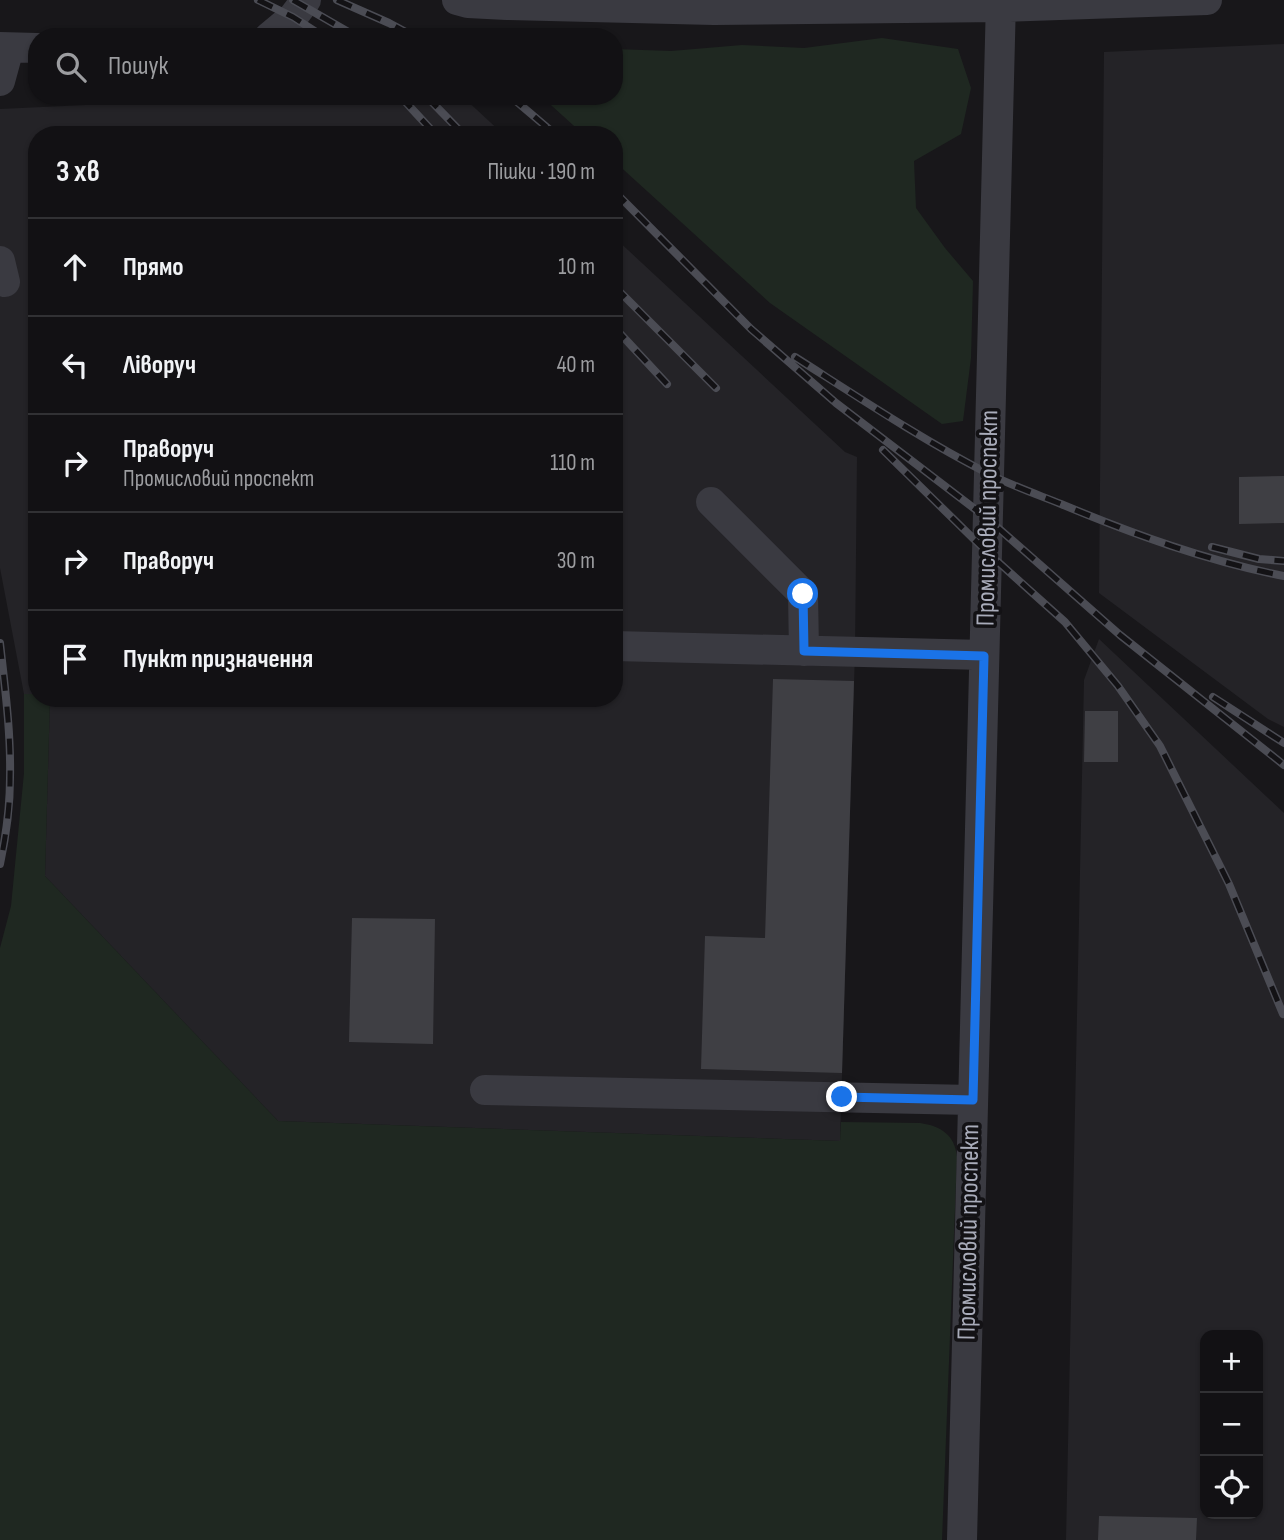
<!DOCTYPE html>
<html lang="uk">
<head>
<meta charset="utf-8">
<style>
	:root { --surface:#121114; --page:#1f1f22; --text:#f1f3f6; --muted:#9c9da0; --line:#313134 }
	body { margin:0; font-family:"Sofia Sans Condensed",sans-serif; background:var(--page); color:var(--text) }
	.controls { position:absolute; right:21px; bottom:21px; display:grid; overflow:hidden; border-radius:14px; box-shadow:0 2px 5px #0004 }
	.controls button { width:63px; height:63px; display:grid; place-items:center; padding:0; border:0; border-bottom:2px solid var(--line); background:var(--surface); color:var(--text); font:35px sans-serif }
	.stop { position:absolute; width:21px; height:21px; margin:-16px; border:5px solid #1a73e8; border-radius:50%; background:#fff }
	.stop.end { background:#1a73e8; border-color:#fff; box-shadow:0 2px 7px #0008 }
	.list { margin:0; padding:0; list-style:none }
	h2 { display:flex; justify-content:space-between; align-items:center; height:91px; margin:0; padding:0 28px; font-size:30px }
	h2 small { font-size:23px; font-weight:400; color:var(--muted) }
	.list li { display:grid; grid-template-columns:46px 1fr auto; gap:21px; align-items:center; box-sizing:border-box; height:98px; padding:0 28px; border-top:2px solid var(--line) }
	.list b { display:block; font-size:26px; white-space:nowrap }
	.list p { margin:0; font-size:23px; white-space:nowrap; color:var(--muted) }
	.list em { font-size:23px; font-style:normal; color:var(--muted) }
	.icon { flex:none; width:38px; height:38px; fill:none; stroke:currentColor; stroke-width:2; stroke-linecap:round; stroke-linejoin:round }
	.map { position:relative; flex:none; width:1284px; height:1540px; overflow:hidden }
	.search { position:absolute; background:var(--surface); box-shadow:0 2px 5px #0004; left:28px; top:28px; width:595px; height:77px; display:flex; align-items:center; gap:18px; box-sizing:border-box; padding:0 24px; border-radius:28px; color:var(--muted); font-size:26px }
	.panel { position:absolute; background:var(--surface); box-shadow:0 2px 5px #0004; left:28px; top:126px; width:595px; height:581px; border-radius:28px }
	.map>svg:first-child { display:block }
	.built { fill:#242327; fill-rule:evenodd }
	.green { fill:#1f2821 }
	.building { fill:#3f3f44 }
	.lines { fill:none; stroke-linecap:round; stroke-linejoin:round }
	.minor { stroke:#3a3a41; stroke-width:30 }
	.rail-casing { stroke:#4b4c54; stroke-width:8 }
	.rail { stroke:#131215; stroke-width:5; stroke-dasharray:16; stroke-linecap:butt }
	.route { stroke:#1a73e8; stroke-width:9 }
	.labels { text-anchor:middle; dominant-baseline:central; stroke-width:7; stroke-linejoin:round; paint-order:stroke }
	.street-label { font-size:26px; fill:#a9acba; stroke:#131215 }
</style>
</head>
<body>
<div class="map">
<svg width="1284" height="1540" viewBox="0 0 1284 1540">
	<rect width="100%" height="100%" fill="#18171a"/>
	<path class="built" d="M1284 44V727L1268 719 1099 593 1104 52Z
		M278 96H362L381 104 389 96H462L504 135H37V694H24L0 568V109Z
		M614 237 845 452 857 457 855 652 840 1141 278 1121 45 876 50 698H614Z
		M1099 639 1284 813V1540H1066L1084 680ZM1205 1335H1258V1514H1205Z"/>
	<path class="green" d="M882 38 958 49 971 88 961 134 914 161 916 208 945 248 973 281 971 358 963 421 942 424 770 303 614 161V135H584L541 96H614V49L671 51 742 45 804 48Z
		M24 694H37V698H50L45 876 278 1121 840 1141 841 1122 920 1123C941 1126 955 1135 957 1157L942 1540H0V948L11 906 24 773Z"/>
	<path class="building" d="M1284 476V523L1239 524V477Z
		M773 679 854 681 842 1073 701 1069 705 936 765 938Z
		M1085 711H1118V762H1084Z
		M352 918 435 919 433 1044 349 1042Z
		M1099 1516 1197 1518 1196 1540H1098Z"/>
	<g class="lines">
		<path class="minor" d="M457 0 468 3 507 5 714 10 1001 7 1207 0
			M269 37 293 17 306 0
			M0 47 37 48
			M0 81 9 48
			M0 261 5 282
			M711 502 803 594 804 651
			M614 646 984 655
			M485 1090 973 1100
			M962 1540 1001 0"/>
		<defs>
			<path id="rail" d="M258 0 293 17 324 37
				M293 0 357 37
				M337 0 389 23 415 37
				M400 96 436 135
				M426 96 464 135
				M510 96 556 135
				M614 191 751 329 836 403 988 519 1120 635 1284 765
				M614 286 716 388
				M614 327 667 384
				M795 357C858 397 921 439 987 473 1010 485 1036 494 1061 504 1133 534 1207 561 1284 576
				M883 450 987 552 1065 622 1118 686 1160 746 1229 884 1283 1014
				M1212 547 1259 559 1284 561
				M0 643C5 688 11 733 10 778 10 806 6 836 0 864
				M1213 697 1284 743"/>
		</defs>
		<use href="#rail" class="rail-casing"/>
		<use href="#rail" class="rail"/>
	</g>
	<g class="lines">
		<path class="route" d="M803 594 804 651 984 656 973 1100 842 1097"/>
	</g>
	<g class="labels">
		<g class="street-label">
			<text transform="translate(988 518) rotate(-89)">Промисловий проспект</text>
			<text transform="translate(969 1232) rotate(-89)">Промисловий проспект</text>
		</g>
	</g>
</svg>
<div class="controls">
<button>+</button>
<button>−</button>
<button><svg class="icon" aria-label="locate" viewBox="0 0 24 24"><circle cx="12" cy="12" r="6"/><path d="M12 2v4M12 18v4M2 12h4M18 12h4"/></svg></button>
</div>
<div class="stop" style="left:803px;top:594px"></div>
<div class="stop end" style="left:842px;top:1097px"></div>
<div class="search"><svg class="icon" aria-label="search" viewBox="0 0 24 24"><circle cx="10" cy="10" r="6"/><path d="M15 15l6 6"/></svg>Пошук</div>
<section class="panel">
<h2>3 хв<small>Пішки · 190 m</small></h2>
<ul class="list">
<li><svg class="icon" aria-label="ahead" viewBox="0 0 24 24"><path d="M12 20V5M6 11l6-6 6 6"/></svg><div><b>Прямо</b></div><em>10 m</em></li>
<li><svg class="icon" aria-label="left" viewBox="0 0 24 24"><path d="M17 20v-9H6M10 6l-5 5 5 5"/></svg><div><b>Ліворуч</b></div><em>40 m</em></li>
<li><svg class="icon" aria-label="right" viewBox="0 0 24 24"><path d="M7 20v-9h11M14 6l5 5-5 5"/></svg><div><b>Праворуч</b><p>Промисловий проспект</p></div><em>110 m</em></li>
<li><svg class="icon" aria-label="right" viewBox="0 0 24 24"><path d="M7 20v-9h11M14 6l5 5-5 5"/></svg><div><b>Праворуч</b></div><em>30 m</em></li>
<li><svg class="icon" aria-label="arrive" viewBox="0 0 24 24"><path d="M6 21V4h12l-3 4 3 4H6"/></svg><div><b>Пункт призначення</b></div></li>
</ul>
</section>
</div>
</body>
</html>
